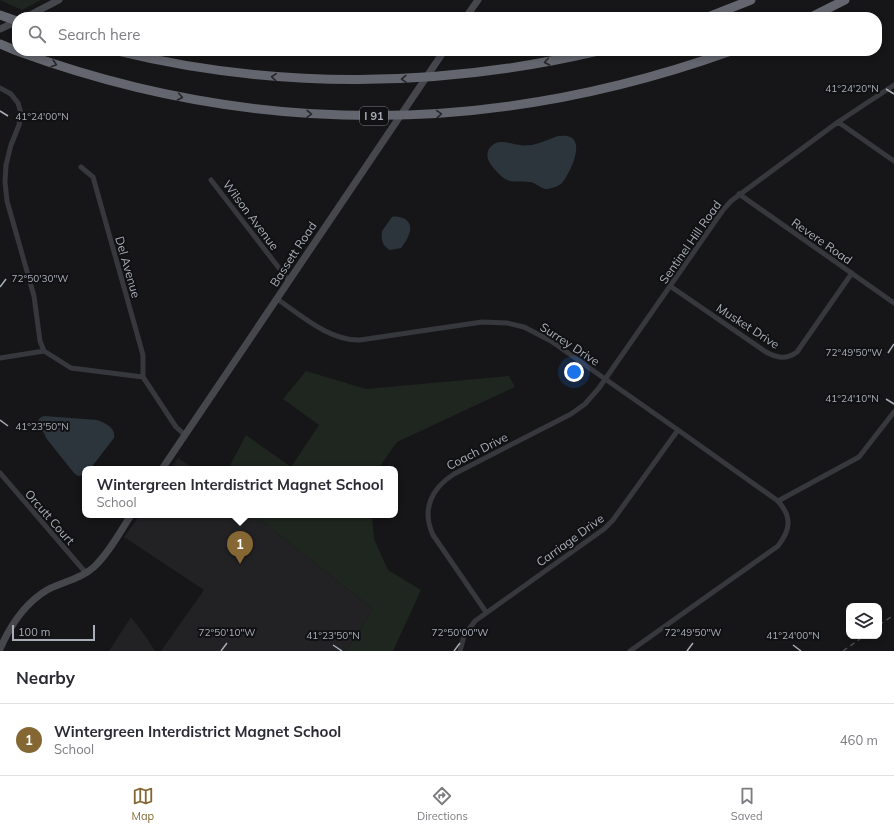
<!DOCTYPE html>
<html lang="en">
<head>
<meta charset="utf-8">
<style>
	:root { --surface:#fff; --page:#f2f2f3; --text:#2b2b33; --muted:#7c7c81; --line:#e1e1e2; --accent:#856733 }
	body { margin:0; font-family:Mulish,sans-serif; background:var(--page); color:var(--text) }
	.controls { position:absolute; right:12px; bottom:12px; display:grid; overflow:hidden; border-radius:8px; box-shadow:0 2px 6px #0003 }
	.controls button { width:36px; height:36px; display:grid; place-items:center; padding:0; border:0; border-bottom:1px solid var(--line); background:var(--surface); color:var(--text); font:20px sans-serif }
	.scale { position:absolute; left:12px; bottom:10px; width:83px; box-sizing:border-box; padding-left:4px; border:2px solid #a8adb8; border-top:0; font-size:11px; line-height:14px; white-space:nowrap; color:#a8adb8; -webkit-text-stroke:3px #111113; paint-order:stroke }
	.you { position:absolute; left:574px; top:372px; width:14px; height:14px; margin:-10px; border:3px solid #fff; border-radius:50%; background:#1a73e8; box-shadow:0 0 0 6px #1a73e833 }
	.badge { display:grid; place-items:center; width:26px; height:26px; border-radius:50%; background:var(--accent); color:#fff; font-size:13px; font-weight:700 }
	.pin { position:absolute; translate:-50% -33px; filter:drop-shadow(0 1px 2px #0008) }
	.pin::after { content:''; position:absolute; top:21px; width:14px; height:12px; background:inherit; clip-path:polygon(0 0,100% 0,50% 100%) }
	.popup { position:absolute; left:82px; top:466px; width:316px; height:52px; box-sizing:border-box; display:grid; place-content:center; border-radius:8px; background:var(--surface); filter:drop-shadow(0 1px 3px #0005); font-size:13px; white-space:nowrap; color:var(--muted) }
	.popup b { font-size:15px; color:var(--text) }
	.popup::after { content:''; position:absolute; left:50%; top:100%; margin-left:-8px; border:8px solid transparent; border-top-color:var(--surface) }
	.list { margin:0; padding:0; list-style:none }
	h2 { display:flex; justify-content:space-between; align-items:center; height:52px; margin:0; padding:0 16px; font-size:17px }
	h2 small { font-size:13px; font-weight:400; color:var(--muted) }
	.list li { display:grid; grid-template-columns:26px 1fr auto; gap:12px; align-items:center; box-sizing:border-box; height:72px; padding:0 16px; border-top:1px solid var(--line) }
	.list b { display:block; font-size:15px; white-space:nowrap }
	.list p { margin:0; font-size:13px; white-space:nowrap; color:var(--muted) }
	.list em { font-size:13px; font-style:normal; color:var(--muted) }
	.icon { flex:none; width:22px; height:22px; fill:none; stroke:currentColor; stroke-width:2; stroke-linecap:round; stroke-linejoin:round }
	.map { position:relative; flex:none; width:894px; height:651px; overflow:hidden }
	.search { position:absolute; background:var(--surface); box-shadow:0 2px 6px #0003; left:12px; right:12px; top:12px; height:44px; display:flex; align-items:center; gap:10px; box-sizing:border-box; padding:0 14px; border-radius:16px; color:var(--muted); font-size:15px }
	.sheet { height:124px; background:var(--surface) }
	nav { display:flex; justify-content:space-around; align-items:center; box-sizing:border-box; height:56px; border-top:1px solid var(--line); background:var(--surface); font-size:11px; color:var(--muted) }
	nav a { display:grid; justify-items:center; gap:2px }
	nav .on { color:var(--accent) }
	.map>svg:first-child { display:block }
	.built { fill:#222225 }
	.green { fill:#1e261f }
	.water { fill:#2c353c }
	.lines { fill:none; stroke-linecap:round; stroke-linejoin:round }
	.street { stroke:#37383d; stroke-width:5 }
	.secondary { stroke:#45474d; stroke-width:7 }
	.highway { stroke:#63666e; stroke-width:9 }
	.rail { stroke:#4a4c52; stroke-width:1.5; stroke-dasharray:5 4; stroke-linecap:butt }
	.oneway { stroke:#26262a }
	.ticks { fill:none; stroke:#a8adb8; stroke-width:1.5 }
	.labels { text-anchor:middle; dominant-baseline:central; stroke-width:4; stroke-linejoin:round; paint-order:stroke }
	.shield { fill:#111113; stroke:#7b7e86; stroke-width:1 }
	.shield-label { font-size:11px; font-weight:bold; fill:#a8adb8 }
	.street-label { font-size:12px; fill:#a8adb8; stroke:#111113 }
	.ticks-label { font-size:10px; text-anchor:middle; fill:#a8adb8; stroke:#111113; stroke-width:4; stroke-linejoin:round; paint-order:stroke }
</style>
</head>
<body>
<div class="map">
<svg width="894" height="651" viewBox="0 0 894 651">
	<rect width="100%" height="100%" fill="#161618"/>
	<path class="built" d="M178 458 194 469H171Z
		M140 515H254L373 609 346 651H161L204 590 124 537Z
		M131 617 146 637 155 651H109Z"/>
	<path class="green" d="M0 0H41L22 10Z
		M306 371 366 389 509 376 515 387 397 442 378 469H228L246 435 291 467 319 425 283 399Z
		M254 515H372L374 539 388 570 421 590 393 651H346L373 609Z"/>
	<path class="water" d="M558 136C562 136 566 135 570 137 585 143 569 175 562 183 559 186 553 188 548 189 541 190 536 182 529 182 514 180 510 185 498 173 492 166 484 159 489 149 497 137 509 144 520 145 523 146 528 145 532 145 541 143 549 139 558 136Z
		M392 217C396 216 401 217 405 219 416 226 407 241 401 248L390 250C382 246 381 239 382 231Z
		M44 416 97 420C106 423 116 428 114 438L90 469H85L84 475 78 476 74 473 46 438C45 431 31 420 44 416Z"/>
	<g class="lines">
		<path class="street" d="M0 88 11 94 18 103 21 113 19 125 11 145 6 165 5 182 7 201 34 296 40 341 44 351 71 368 143 377 176 427 185 435
			M838 122 894 161
			M81 167 93 177 143 355V377
			M211 180 289 281
			M739 194 894 303
			M670 286 766 352C777 358 786 360 797 352L852 273
			M277 299C301 315 329 341 360 340L482 322 507 323 524 327 551 341 678 430 778 501C792 517 791 529 778 546L630 651
			M0 358 44 351
			M0 473 86 573
			M778 501 859 457 894 412
			M486 612 433 535C421 509 432 488 454 474L571 414 585 404 599 388 723 210 731 201 838 122 894 85
			M460 651 464 636 475 621 604 529 613 520 678 430"/>
		<path class="secondary" d="M26 17 59 0
			M466 17 478 0
			M0 29 17 21
			M162 469 444 51
			M0 649C10 626 25 603 47 590 62 582 81 579 94 567 109 553 120 532 131 515"/>
		<path class="highway" d="M0 15 17 21
			M708 17 751 0
			M811 17 845 0
			M0 44 17 51
			M17 51C254 138 494 136 731 51
			M117 51C276 90 440 88 598 51"/>
		<path class="rail" d="M879 625 894 615
			M843 651 864 636"/>
	</g>
	<defs><path id="oneway-chevron" d="M-2-3.5L2.5 0L-2 3.5" fill="none" stroke-width="1.6" stroke-linecap="round" stroke-linejoin="round"/></defs>
	<g class="oneway">
		<use href="#oneway-chevron" transform="translate(547 62) rotate(169)"/>
		<use href="#oneway-chevron" transform="translate(54 64) rotate(18)"/>
		<use href="#oneway-chevron" transform="translate(274 77) rotate(-175)"/>
		<use href="#oneway-chevron" transform="translate(404 79) rotate(177)"/>
		<use href="#oneway-chevron" transform="translate(180 97) rotate(11)"/>
		<use href="#oneway-chevron" transform="translate(309 114) rotate(3)"/>
		<use href="#oneway-chevron" transform="translate(439 114) rotate(-4)"/>
	</g>
	<path class="ticks" d="M886 89 894 94M0 111 8 116M0 287 6 279M888 353 894 344M886 399 894 404M0 420 8 426M333 645 342 651M793 645 801 651M221 651 227 643M454 651 460 643M687 651 693 643"/>
	<g class="labels">
		<rect class="shield" x="360" y="107" width="28" height="18" rx="3"/>
		<g class="shield-label">
			<text x="374" y="116">I 91</text>
		</g>
		<g class="street-label">
			<text transform="translate(251 215) rotate(53)">Wilson Avenue</text>
			<text transform="translate(822 241) rotate(35)">Revere Road</text>
			<text transform="translate(690 242) rotate(-55)">Sentinel Hill Road</text>
			<text transform="translate(293 254) rotate(-57)">Bassett Road</text>
			<text transform="translate(128 267) rotate(74)">Del Avenue</text>
			<text transform="translate(748 326) rotate(33)">Musket Drive</text>
			<text transform="translate(570 344) rotate(33)">Surrey Drive</text>
			<text transform="translate(477 451) rotate(-27)">Coach Drive</text>
			<text transform="translate(50 517) rotate(49)">Orcutt Court</text>
			<text transform="translate(570 540) rotate(-36)">Carriage Drive</text>
		</g>
	</g>
	<g class="ticks-label">
		<text x="852" y="92">41°24'20"N</text>
		<text x="42" y="120">41°24'00"N</text>
		<text x="40" y="282">72°50'30"W</text>
		<text x="854" y="356">72°49'50"W</text>
		<text x="852" y="402">41°24'10"N</text>
		<text x="42" y="430">41°23'50"N</text>
		<text x="227" y="636">72°50'10"W</text>
		<text x="460" y="636">72°50'00"W</text>
		<text x="693" y="636">72°49'50"W</text>
		<text x="333" y="639">41°23'50"N</text>
		<text x="793" y="639">41°24'00"N</text>
	</g>
</svg>
<div class="controls">
<button><svg class="icon" aria-label="layers" viewBox="0 0 24 24"><path d="M12 4l9 5-9 5-9-5zM3 14l9 5 9-5"/></svg></button>
</div>
<div class="scale">100 m</div>
<div class="you"></div>
<div class="pin badge" style="left:240px;top:564px">1</div>
<div class="popup"><b>Wintergreen Interdistrict Magnet School</b>School</div>
<div class="search"><svg class="icon" aria-label="search" viewBox="0 0 24 24"><circle cx="10" cy="10" r="6"/><path d="M15 15l6 6"/></svg>Search here</div>
</div>
<section class="sheet">
<h2>Nearby<small></small></h2>
<ul class="list">
<li><span class="badge">1</span><div><b>Wintergreen Interdistrict Magnet School</b><p>School</p></div><em>460 m</em></li>
</ul>
</section>
<nav>
<a class="on"><svg class="icon" aria-label="map" viewBox="0 0 24 24"><path d="M3 6l6-2 6 2 6-2v14l-6 2-6-2-6 2zM9 4v14M15 6v14"/></svg>Map</a>
<a><svg class="icon" aria-label="directions" viewBox="0 0 24 24"><path d="M12 3l9 9-9 9-9-9zM9 14v-3h6M13 9l2 2-2 2"/></svg>Directions</a>
<a><svg class="icon" aria-label="saved" viewBox="0 0 24 24"><path d="M7 4h10v16l-5-4-5 4z"/></svg>Saved</a>
</nav>
</body>
</html>
